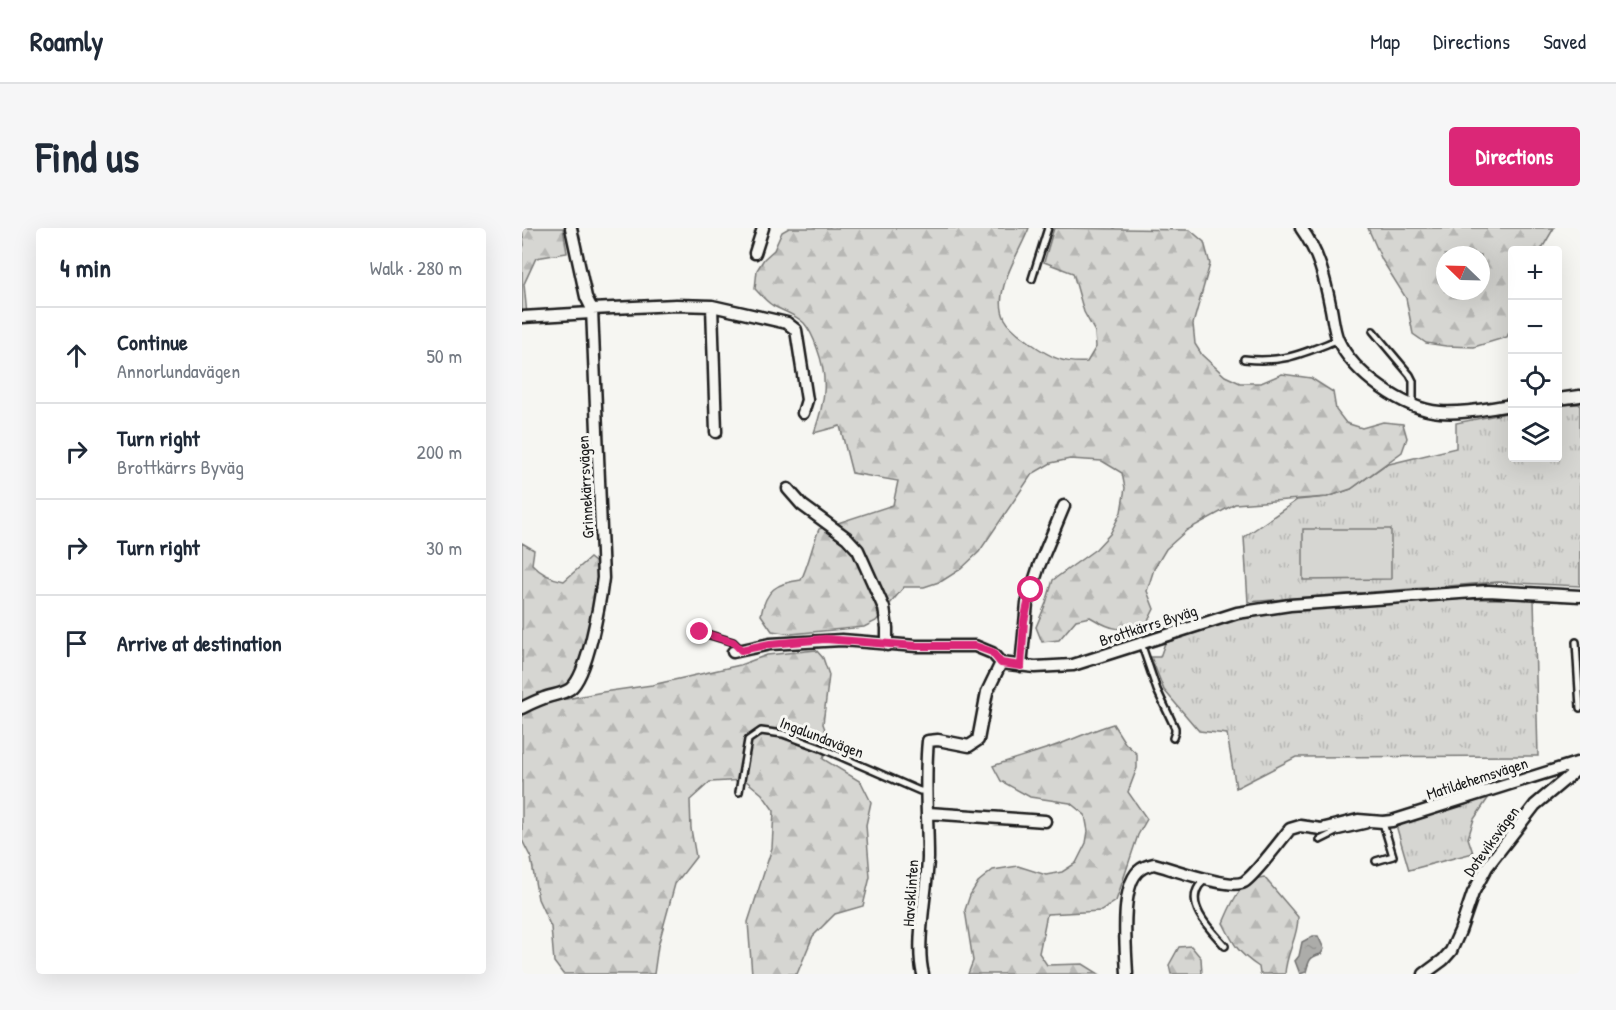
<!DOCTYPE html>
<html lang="en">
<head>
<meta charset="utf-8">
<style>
	:root { --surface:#fff; --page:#f6f6f7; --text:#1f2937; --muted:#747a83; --line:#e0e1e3; --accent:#db2777 }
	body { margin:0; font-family:"Patrick Hand",sans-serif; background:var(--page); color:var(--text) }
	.controls { position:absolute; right:18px; top:18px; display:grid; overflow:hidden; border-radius:6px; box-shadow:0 6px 24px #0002 }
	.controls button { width:54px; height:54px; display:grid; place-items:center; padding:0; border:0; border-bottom:2px solid var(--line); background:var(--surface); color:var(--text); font:30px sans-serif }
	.compass { position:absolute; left:914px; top:18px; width:54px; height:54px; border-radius:50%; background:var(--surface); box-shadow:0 6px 24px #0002; rotate:293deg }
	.stop { position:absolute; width:18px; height:18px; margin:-14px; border:4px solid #db2777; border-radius:50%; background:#fff }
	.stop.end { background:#db2777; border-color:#fff; box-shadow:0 2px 6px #0008 }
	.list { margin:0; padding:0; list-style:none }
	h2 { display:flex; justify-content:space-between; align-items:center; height:78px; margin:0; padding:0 24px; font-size:26px }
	h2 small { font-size:20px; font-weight:400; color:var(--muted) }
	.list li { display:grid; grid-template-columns:39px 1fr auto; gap:18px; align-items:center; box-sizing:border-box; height:96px; padding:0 24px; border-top:2px solid var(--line) }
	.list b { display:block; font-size:22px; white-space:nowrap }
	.list p { margin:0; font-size:20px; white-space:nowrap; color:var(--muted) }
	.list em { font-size:20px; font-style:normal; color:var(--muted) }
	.icon { flex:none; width:33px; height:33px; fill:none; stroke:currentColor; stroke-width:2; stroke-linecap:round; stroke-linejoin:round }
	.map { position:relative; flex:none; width:1058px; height:746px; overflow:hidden; border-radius:6px }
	header { display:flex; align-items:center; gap:36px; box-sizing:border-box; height:84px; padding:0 30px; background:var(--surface); border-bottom:2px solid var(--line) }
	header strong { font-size:28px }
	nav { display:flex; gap:33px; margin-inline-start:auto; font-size:21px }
	.intro { display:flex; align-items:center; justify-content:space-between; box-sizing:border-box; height:144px; padding:0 36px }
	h1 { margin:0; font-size:42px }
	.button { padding:15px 27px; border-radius:6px; background:var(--accent); color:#fff; font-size:21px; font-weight:700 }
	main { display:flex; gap:36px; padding:0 36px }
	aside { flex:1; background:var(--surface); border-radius:6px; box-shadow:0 6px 24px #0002 }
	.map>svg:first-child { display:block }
	.grass { fill:url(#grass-tufts); stroke:#797977; stroke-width:1.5 }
	.forest { fill:url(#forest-firs); stroke:#797977; stroke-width:1.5; fill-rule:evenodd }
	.pitch { fill:#d6d6d2; stroke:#797977; stroke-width:1.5 }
	.water { fill:url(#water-ripples); stroke:#727271; stroke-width:1.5 }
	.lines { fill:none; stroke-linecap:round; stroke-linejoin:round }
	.lane-casing { stroke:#1c1c1c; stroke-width:10 }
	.street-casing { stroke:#1c1c1c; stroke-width:15 }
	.lane { stroke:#f6f6f2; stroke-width:5 }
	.street { stroke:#f6f6f2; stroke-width:10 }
	.route { stroke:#db2777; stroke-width:8 }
	.labels { text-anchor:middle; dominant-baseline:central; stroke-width:6; stroke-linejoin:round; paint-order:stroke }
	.street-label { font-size:16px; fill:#1c1c1c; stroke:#f6f6f2 }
</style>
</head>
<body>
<header>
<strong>Roamly</strong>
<nav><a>Map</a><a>Directions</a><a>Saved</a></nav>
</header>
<div class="intro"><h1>Find us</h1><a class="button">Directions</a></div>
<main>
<aside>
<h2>4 min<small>Walk · 280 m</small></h2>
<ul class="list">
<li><svg class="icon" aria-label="ahead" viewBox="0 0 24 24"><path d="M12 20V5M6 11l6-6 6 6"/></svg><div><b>Continue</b><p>Annorlundavägen</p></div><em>50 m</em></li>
<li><svg class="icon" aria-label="right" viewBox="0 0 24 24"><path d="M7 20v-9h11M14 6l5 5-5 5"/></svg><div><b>Turn right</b><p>Brottkärrs Byväg</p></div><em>200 m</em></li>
<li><svg class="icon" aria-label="right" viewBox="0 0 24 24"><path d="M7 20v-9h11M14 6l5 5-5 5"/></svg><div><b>Turn right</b></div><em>30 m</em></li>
<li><svg class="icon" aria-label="arrive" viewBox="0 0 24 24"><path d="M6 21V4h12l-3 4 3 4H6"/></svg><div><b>Arrive at destination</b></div></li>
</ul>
</aside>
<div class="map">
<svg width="1058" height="746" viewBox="0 0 1058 746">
	<defs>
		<pattern id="grass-tufts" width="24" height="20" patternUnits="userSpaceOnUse" patternTransform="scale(1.5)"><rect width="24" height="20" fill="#d6d6d2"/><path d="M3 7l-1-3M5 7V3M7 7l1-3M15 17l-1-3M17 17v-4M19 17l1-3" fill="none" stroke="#b7b7b4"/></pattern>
		<pattern id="forest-firs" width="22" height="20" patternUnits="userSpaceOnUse" patternTransform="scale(1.5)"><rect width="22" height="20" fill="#d6d6d2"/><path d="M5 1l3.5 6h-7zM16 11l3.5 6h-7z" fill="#b7b7b4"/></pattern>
		<pattern id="water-ripples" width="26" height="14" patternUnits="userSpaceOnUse" patternTransform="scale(1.5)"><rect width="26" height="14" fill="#acaca9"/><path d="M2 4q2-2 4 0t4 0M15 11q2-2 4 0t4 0" fill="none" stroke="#939391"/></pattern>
	</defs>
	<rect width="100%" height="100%" fill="#f6f6f2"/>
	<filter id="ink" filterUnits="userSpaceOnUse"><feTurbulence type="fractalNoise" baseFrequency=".0167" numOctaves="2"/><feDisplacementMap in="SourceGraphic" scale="12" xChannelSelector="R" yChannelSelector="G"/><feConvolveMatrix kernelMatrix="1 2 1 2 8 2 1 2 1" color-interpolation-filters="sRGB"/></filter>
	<g filter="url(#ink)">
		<path class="grass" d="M1058 176V358L976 354 726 374 722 309 775 272 805 269 829 261 863 237 934 220V195L990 184V230H1036V177Z
			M908 371H1012L1016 528 774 529 714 560 705 506 677 503 642 462 629 429H638L643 415 725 387Z
			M967 569 952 591 946 610 951 625 887 642 874 597Z"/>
		<path class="forest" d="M0 0H41L45 25 14 30 2 56 5 87H0V21L2 17Z
			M267 0H507C498 24 469 65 483 91 488 101 501 109 510 116 528 129 542 136 565 134L574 119 573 104 562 84 551 45 522 34 532 0 668 2 682 14 688 36 671 96 673 116 680 127 703 148 718 155H739L760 146 789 150 811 164 814 182 824 195 840 200 861 194 881 196 885 210 880 224 829 261 805 269 713 276 665 302 644 321 632 341 625 363 632 381 625 395C598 403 593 404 568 389L554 392 537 412 520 414 514 399 524 375 531 352 574 321 588 306 599 284 603 260 600 245 580 233 548 231 529 235 510 246 457 324 439 341 420 353 402 359H382L354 393 342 399 269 406 250 403 239 387C244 362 254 355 279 352 287 335 290 318 297 301L371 277 376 253 330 245 318 198 292 205C303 173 307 152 295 120 292 111 288 102 282 95 273 86 260 83 250 77 244 73 238 66 233 61L235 42 242 31 252 22 260 4Z
			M846 0H1032L1019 22H990V98L985 109 952 119 924 118 904 115 891 106 884 70 860 32ZM923 27H959V63H923Z
			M0 315 12 322 10 336C19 346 30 351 42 353L68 330 78 338C77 357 63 435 53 450 50 453 45 457 42 460L44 471 81 464 130 457 218 437 245 427 294 422 301 430 307 447 301 496 307 512 301 531 339 554 349 574 344 597 348 649 341 678 313 686 291 708 275 746H230L226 694 250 620 252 583 240 566 223 552 188 554 168 572 169 601 174 629 153 656 136 718 132 746H41L32 734 29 699 16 671 9 630 0 612Z
			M591 496 603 515 615 526V540L606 564 625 591 616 607 594 673 579 683 525 686 517 725 525 737 561 736 577 746H446L451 733 443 682 448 667 456 654 471 642 496 638 524 647 540 644 554 635 564 615 566 603 563 587 548 575 508 569 479 553 471 538C495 529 521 523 543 514 559 508 574 501 591 496Z
			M742 649 776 689C776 710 764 725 763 746H738L737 739C716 725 712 717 701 695 710 674 718 652 742 649Z
			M669 718 679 730 680 746H649L647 737 657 719Z"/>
		<path class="pitch" d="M781 301H869V351L781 352Z"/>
		<path class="water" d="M791 708H796L802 721 799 726C787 729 787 733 784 744L778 746 773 733 777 728 780 714Z"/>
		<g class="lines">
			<defs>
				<path id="lane" d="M510 51 526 0
					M851 103 888 147 891 153V177
					M722 131C762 135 779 126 815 112
					M178 404 211 414 219 422
					M1054 414 1058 480
					M619 415 635 462 653 500V504L651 510
					M217 564 226 512 239 503 261 506 299 520 398 563H404
					M798 612 814 604 844 597 847 594
					M854 633 871 628 861 595
					M683 651C681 654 679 656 677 658 663 679 691 704 703 718"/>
				<path id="street" d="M779 0C797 25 803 51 809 81 811 91 812 103 816 112 832 146 881 181 918 184 942 186 967 180 990 177
					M233 25 241 0
					M190 78 194 204
					M70 81 154 77 190 78 265 95 274 102 285 172 281 185
					M0 89 69 85
					M1036 171 1058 168
					M266 261 280 277 325 310 336 322 362 380 365 400V417
					M211 424 248 416 320 412 394 418H453L470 425 479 435 513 439 551 437 715 385 768 377 966 363 1058 368
					M499 438 505 375 517 338 542 278
					M0 480C7 476 14 473 22 470 30 467 41 466 48 461 66 448 78 373 81 350L70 81 64 69 49 0
					M406 585 523 593
					M401 746C393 716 405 663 406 630 406 591 402 552 406 513L416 512 447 518 456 512 465 464 479 435
					M605 746C604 722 597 655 619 641 623 638 628 637 632 636 651 641 708 662 722 654 733 647 759 612 768 601L778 598 799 601 836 592 861 594 870 593 1058 534
					M902 746 921 732 929 723 938 703 951 665 965 639 1013 577 1058 539"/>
			</defs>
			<use href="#lane" class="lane-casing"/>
			<use href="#street" class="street-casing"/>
			<use href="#lane" class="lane"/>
			<use href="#street" class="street"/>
		</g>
	</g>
	<g class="lines" filter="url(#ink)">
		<path class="route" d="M178 404 211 414 219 422 248 416 303 411 394 418H453L470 424 479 435 499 438 502 393 509 362"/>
	</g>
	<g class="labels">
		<g class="street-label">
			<text transform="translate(63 259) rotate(-93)">Grinnekärrsvägen</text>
			<text transform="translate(626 397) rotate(-18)">Brottkärrs Byväg</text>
			<text transform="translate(300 509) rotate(21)">Ingalundavägen</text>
			<text transform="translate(955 550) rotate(-18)">Matildehemsvägen</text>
			<text transform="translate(969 613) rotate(-54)">Doteviksvägen</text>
			<text transform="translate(388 665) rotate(-86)">Havsklinten</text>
		</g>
	</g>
</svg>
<div class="controls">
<button>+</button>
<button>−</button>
<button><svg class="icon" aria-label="locate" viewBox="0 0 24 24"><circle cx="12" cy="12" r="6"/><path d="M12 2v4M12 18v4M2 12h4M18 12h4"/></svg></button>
<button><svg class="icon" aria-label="layers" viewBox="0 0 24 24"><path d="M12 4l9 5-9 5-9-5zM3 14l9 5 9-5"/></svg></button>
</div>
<svg class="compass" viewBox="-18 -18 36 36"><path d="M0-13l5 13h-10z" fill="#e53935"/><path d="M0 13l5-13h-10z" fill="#747a83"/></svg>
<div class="stop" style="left:509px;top:362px"></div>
<div class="stop end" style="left:178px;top:404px"></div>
</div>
</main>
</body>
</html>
